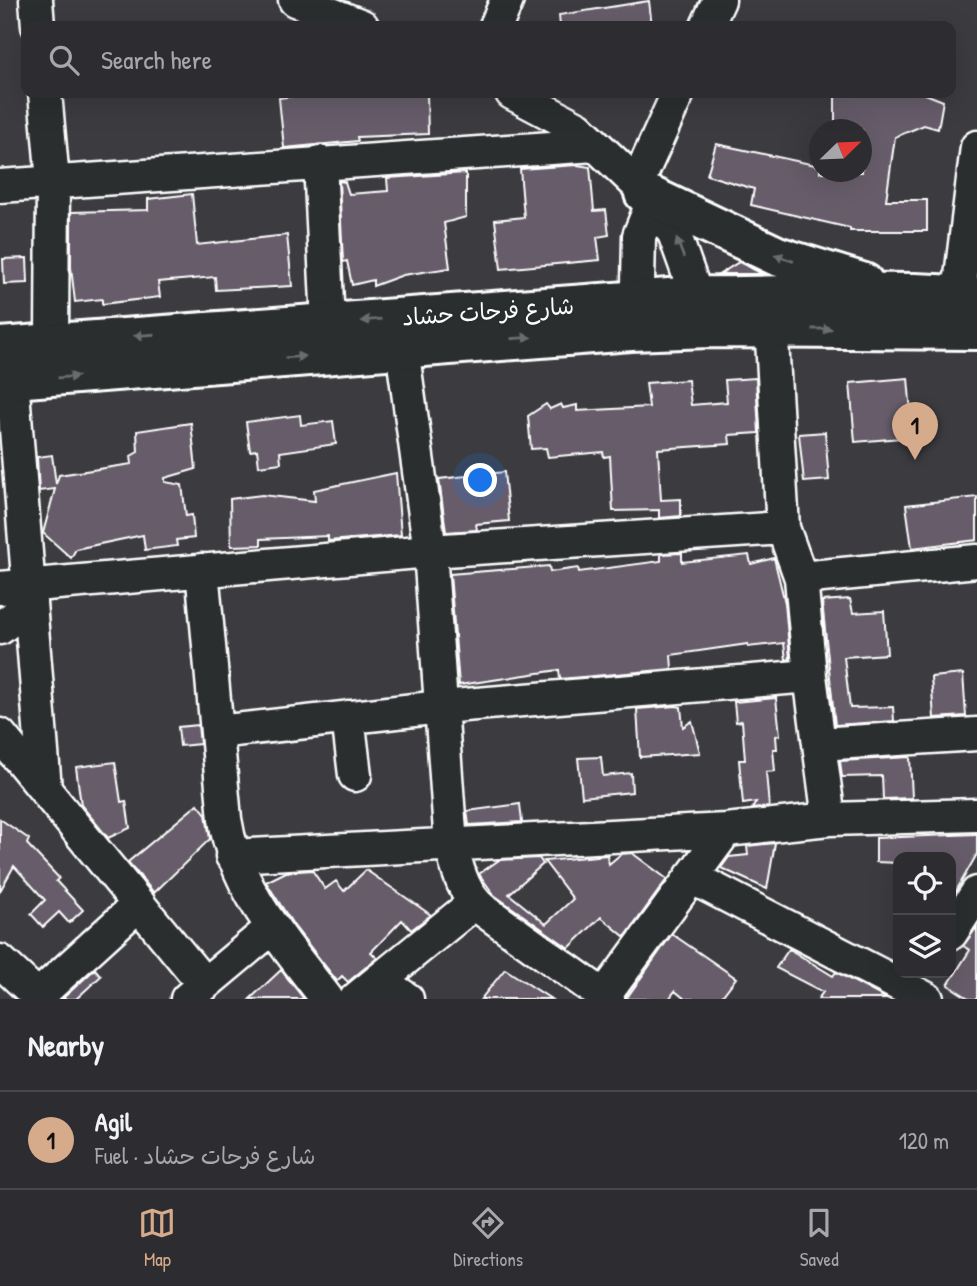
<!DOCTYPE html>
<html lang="en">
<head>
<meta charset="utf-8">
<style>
	:root { --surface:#2d2c30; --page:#39383c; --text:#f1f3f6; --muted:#a7a7ab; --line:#48484c; --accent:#d6ab8b }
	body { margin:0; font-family:"Patrick Hand","Playpen Sans Arabic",sans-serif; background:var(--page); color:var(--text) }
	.controls { position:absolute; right:21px; bottom:21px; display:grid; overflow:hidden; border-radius:14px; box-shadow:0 7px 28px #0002 }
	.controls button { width:63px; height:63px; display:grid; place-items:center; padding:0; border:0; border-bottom:2px solid var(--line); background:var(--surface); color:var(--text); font:35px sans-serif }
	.compass { position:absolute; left:809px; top:119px; width:63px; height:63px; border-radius:50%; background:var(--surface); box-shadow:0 7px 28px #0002; rotate:67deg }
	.you { position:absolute; left:481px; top:481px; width:24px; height:24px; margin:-18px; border:5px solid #fff; border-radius:50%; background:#1a73e8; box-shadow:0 0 0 10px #1a73e833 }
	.badge { display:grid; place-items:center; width:46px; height:46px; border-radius:50%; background:var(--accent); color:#111; font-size:23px; font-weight:700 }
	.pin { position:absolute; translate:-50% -58px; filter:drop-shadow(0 2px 4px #0008) }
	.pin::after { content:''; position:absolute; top:37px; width:24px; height:21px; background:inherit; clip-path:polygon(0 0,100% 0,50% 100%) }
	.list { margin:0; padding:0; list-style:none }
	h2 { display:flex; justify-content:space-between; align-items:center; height:91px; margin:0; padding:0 28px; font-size:30px }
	h2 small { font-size:23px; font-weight:400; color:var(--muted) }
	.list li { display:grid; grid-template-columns:46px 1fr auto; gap:21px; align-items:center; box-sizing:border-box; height:98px; padding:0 28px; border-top:2px solid var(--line) }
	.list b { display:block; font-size:26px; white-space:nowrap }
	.list p { margin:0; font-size:23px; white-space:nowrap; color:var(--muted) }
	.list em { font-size:23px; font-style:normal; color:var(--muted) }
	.icon { flex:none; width:38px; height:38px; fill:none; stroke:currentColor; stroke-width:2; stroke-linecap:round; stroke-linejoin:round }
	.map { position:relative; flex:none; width:977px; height:999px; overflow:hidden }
	.search { position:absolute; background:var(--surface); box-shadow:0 7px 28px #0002; left:21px; right:21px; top:21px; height:77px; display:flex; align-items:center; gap:18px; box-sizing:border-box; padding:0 24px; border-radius:14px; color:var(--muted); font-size:26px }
	.sheet { height:189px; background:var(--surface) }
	nav { display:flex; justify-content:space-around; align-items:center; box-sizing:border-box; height:98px; border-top:2px solid var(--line); background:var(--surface); font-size:19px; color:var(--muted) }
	nav a { display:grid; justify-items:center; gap:4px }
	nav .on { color:var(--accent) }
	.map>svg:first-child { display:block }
	.building { fill:#665b6a; stroke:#fff; stroke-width:2 }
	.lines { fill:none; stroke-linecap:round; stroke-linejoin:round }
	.minor-casing { stroke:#fff; stroke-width:37 }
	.major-casing { stroke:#fff; stroke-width:44 }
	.minor { stroke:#2a2d2e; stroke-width:32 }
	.major { stroke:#2a2d2e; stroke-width:38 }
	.oneway { fill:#6a6c6d }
	.labels { text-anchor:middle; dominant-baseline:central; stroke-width:5; stroke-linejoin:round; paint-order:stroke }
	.street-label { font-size:23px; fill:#fff; stroke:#2a2d2e }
</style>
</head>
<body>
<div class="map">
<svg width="977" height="999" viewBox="0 0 977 999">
	<rect width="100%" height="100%" fill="#3c3b40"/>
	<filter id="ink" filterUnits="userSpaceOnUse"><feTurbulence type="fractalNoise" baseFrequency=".0143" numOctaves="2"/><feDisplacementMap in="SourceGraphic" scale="14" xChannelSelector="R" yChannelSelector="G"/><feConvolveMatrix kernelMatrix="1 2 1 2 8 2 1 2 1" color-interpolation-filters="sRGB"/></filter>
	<g filter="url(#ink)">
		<path class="building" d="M649 1 652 26H560L559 15Z
			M315 93H427L428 134 357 137 358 141 284 148 279 98Z
			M835 93H923L943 101 938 129 924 125 895 137 886 200H927V231H850V228L751 205 754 189 707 175 716 144 820 166V172H862V130H835Z
			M577 165 590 167 594 211 606 210 609 235 597 237 600 260 501 269 495 220 524 217 520 169Z
			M466 173V217L444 223 450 268 403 275 373 286V280L352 285 347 261 343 262 339 181 345 182 349 194 388 191 387 178Z
			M192 194 197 245 287 235 292 286 216 290 215 277 158 282 160 297 102 304V299L75 302 71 267V212L148 210V199Z
			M27 258 28 283 4 284 3 259Z
			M739 262 763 274H720Z
			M756 378 759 433 729 435 730 444 658 449 661 500 681 499V516L659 518V510L613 511 610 456 604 457 603 452 548 457 546 448 531 449 528 416 546 404 550 409 561 404 563 408 577 405V411L649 407 646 383 688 380 691 405 727 402 725 380Z
			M908 378 913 437 855 442 850 383Z
			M300 415 301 425 333 421 336 444 280 452 281 463 259 466 257 450 250 451 246 422Z
			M191 423 196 469 165 478V482L182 485 186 516 192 515 194 538 176 540 177 546 145 550 143 535 76 549 71 558 43 533 55 489 39 491 37 457 52 455 56 484 59 475 132 464 131 456 138 452 137 431Z
			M825 432 829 480 804 482 799 434Z
			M504 472 509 521 476 524 477 530 446 532 439 479Z
			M396 473 401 535 328 541V536L261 539V545L231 546 230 499 262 495 315 501 314 490Z
			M977 497V540L912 548 906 505Z
			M682 553V562L749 555 751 564 774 558 785 603 790 659 786 660 784 643 748 647V644L671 655 672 669 560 679 559 670 459 685 450 574 549 566 550 572 578 568 579 572 661 561V554Z
			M850 599 853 613 884 611 887 654 844 657 850 708 893 707 894 721 835 725 822 601Z
			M963 674 966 716 934 718 931 677Z
			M776 698 780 735 776 736 777 749H773L775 771 766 772 769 807 752 809 756 802 743 804 739 760H745L742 721 736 722 734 702Z
			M676 706 681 707 683 727 692 721 700 753 640 757 637 709Z
			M198 725 200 744 180 746 178 727Z
			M601 757 603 776 631 773 632 792 582 797 578 758Z
			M910 757 912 798 883 799 882 776 842 777 840 761Z
			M115 762 121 802 126 801 130 828 108 838 81 805 76 767Z
			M198 804 206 814 210 839 154 893 128 862Z
			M520 804 522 822 469 825 467 811Z
			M0 819 29 839 27 844 59 878 56 881 83 910 69 923 59 912 43 927 31 914 45 900 14 866 0 891Z
			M977 834V854L951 900V857H898V863L876 862V838Z
			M775 843 767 889 721 868 729 857 748 855 747 846Z
			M632 853 667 879 625 937 601 917 569 948 494 895 479 874 499 860 539 858 543 864 509 894 546 924 573 899 544 861 607 855 609 864 621 854Z
			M312 870 325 889 336 881 344 891 366 870 431 915 411 930 402 920 371 952 377 958 348 982 342 976 337 981 294 926 266 882 286 872Z
			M977 927V999H970L948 985 970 950 963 946Z
			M672 934 736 978 720 999H685L675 991 669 999H626Z
			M789 949 833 976 836 972 887 999H818L823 992 776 968Z
			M95 969 101 976 76 999H62Z
			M505 969 551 999H481Z
			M281 970 304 999H250Z"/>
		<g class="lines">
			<defs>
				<path id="minor" d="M36 0 38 26
					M295 0 362 26
					M496 26 507 0
					M707 26 719 0
					M45 93 53 181 52 341
					M512 93 578 128 637 184 674 233 704 317
					M320 162 328 323
					M637 184 678 93
					M0 186 595 145
					M770 306 783 528 801 578 810 676 829 819
					M956 317 977 147
					M633 324 638 284 639 236 651 206
					M402 348 430 551 451 846C458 870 463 893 482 909L608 999
					M10 354 45 789
					M202 570 225 819C235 889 285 944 327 999
					M801 578 977 561
					M0 588 430 551 783 528
					M0 628 30 605
					M348 717 355 775
					M217 732 441 707 810 676
					M0 735 204 984
					M819 744 977 734
					M232 856 726 830 829 819 977 815
					M691 877 927 999
					M951 933 977 893
					M0 961 41 999
					M379 980 407 999
					M38 996 139 904
					M604 996 726 830
					M187 999 273 927
					M356 999 474 903"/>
				<path id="major" d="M644 193 777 256 864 283
					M0 347 697 296C791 298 884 287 977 297
					M0 380 631 331 708 328 977 330"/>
			</defs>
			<use href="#minor" class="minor-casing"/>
			<use href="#major" class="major-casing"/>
			<use href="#minor" class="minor"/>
			<use href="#major" class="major"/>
		</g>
		<defs><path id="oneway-solid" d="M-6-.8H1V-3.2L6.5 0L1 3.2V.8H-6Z" transform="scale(1.75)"/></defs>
		<g class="oneway">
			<use href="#oneway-solid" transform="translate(680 248) rotate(-111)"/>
			<use href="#oneway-solid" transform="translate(784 258) rotate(-160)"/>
			<use href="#oneway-solid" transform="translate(371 320) rotate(175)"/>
			<use href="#oneway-solid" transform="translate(822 329)"/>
			<use href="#oneway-solid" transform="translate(144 335) rotate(176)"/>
			<use href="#oneway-solid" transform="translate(521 338) rotate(-4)"/>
			<use href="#oneway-solid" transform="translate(295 357) rotate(-5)"/>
			<use href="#oneway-solid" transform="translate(68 377) rotate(-5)"/>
		</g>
	</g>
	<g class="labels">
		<g class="street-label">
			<text transform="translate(488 311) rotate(-4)">شارع فرحات حشاد</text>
		</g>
	</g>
</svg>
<div class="controls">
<button><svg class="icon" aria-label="locate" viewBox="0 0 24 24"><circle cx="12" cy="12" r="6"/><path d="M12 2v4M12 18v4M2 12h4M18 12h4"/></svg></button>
<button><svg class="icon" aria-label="layers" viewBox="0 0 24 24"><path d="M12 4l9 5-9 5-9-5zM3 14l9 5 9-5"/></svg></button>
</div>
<svg class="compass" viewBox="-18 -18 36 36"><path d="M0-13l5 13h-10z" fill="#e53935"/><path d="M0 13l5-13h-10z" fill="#a7a7ab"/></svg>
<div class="you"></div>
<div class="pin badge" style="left:915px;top:460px">1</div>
<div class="search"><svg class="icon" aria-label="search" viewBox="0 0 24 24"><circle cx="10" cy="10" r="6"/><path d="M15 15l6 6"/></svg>Search here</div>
</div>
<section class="sheet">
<h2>Nearby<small></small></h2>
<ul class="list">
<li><span class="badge">1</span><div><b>Agil</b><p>Fuel · شارع فرحات حشاد</p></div><em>120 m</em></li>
</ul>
</section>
<nav>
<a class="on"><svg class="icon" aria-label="map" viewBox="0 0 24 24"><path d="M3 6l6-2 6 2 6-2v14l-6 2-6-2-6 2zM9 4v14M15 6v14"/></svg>Map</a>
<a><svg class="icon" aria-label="directions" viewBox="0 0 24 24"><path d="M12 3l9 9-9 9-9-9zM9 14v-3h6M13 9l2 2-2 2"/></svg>Directions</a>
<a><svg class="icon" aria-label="saved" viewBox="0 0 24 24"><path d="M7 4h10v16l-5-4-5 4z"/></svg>Saved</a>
</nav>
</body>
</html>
